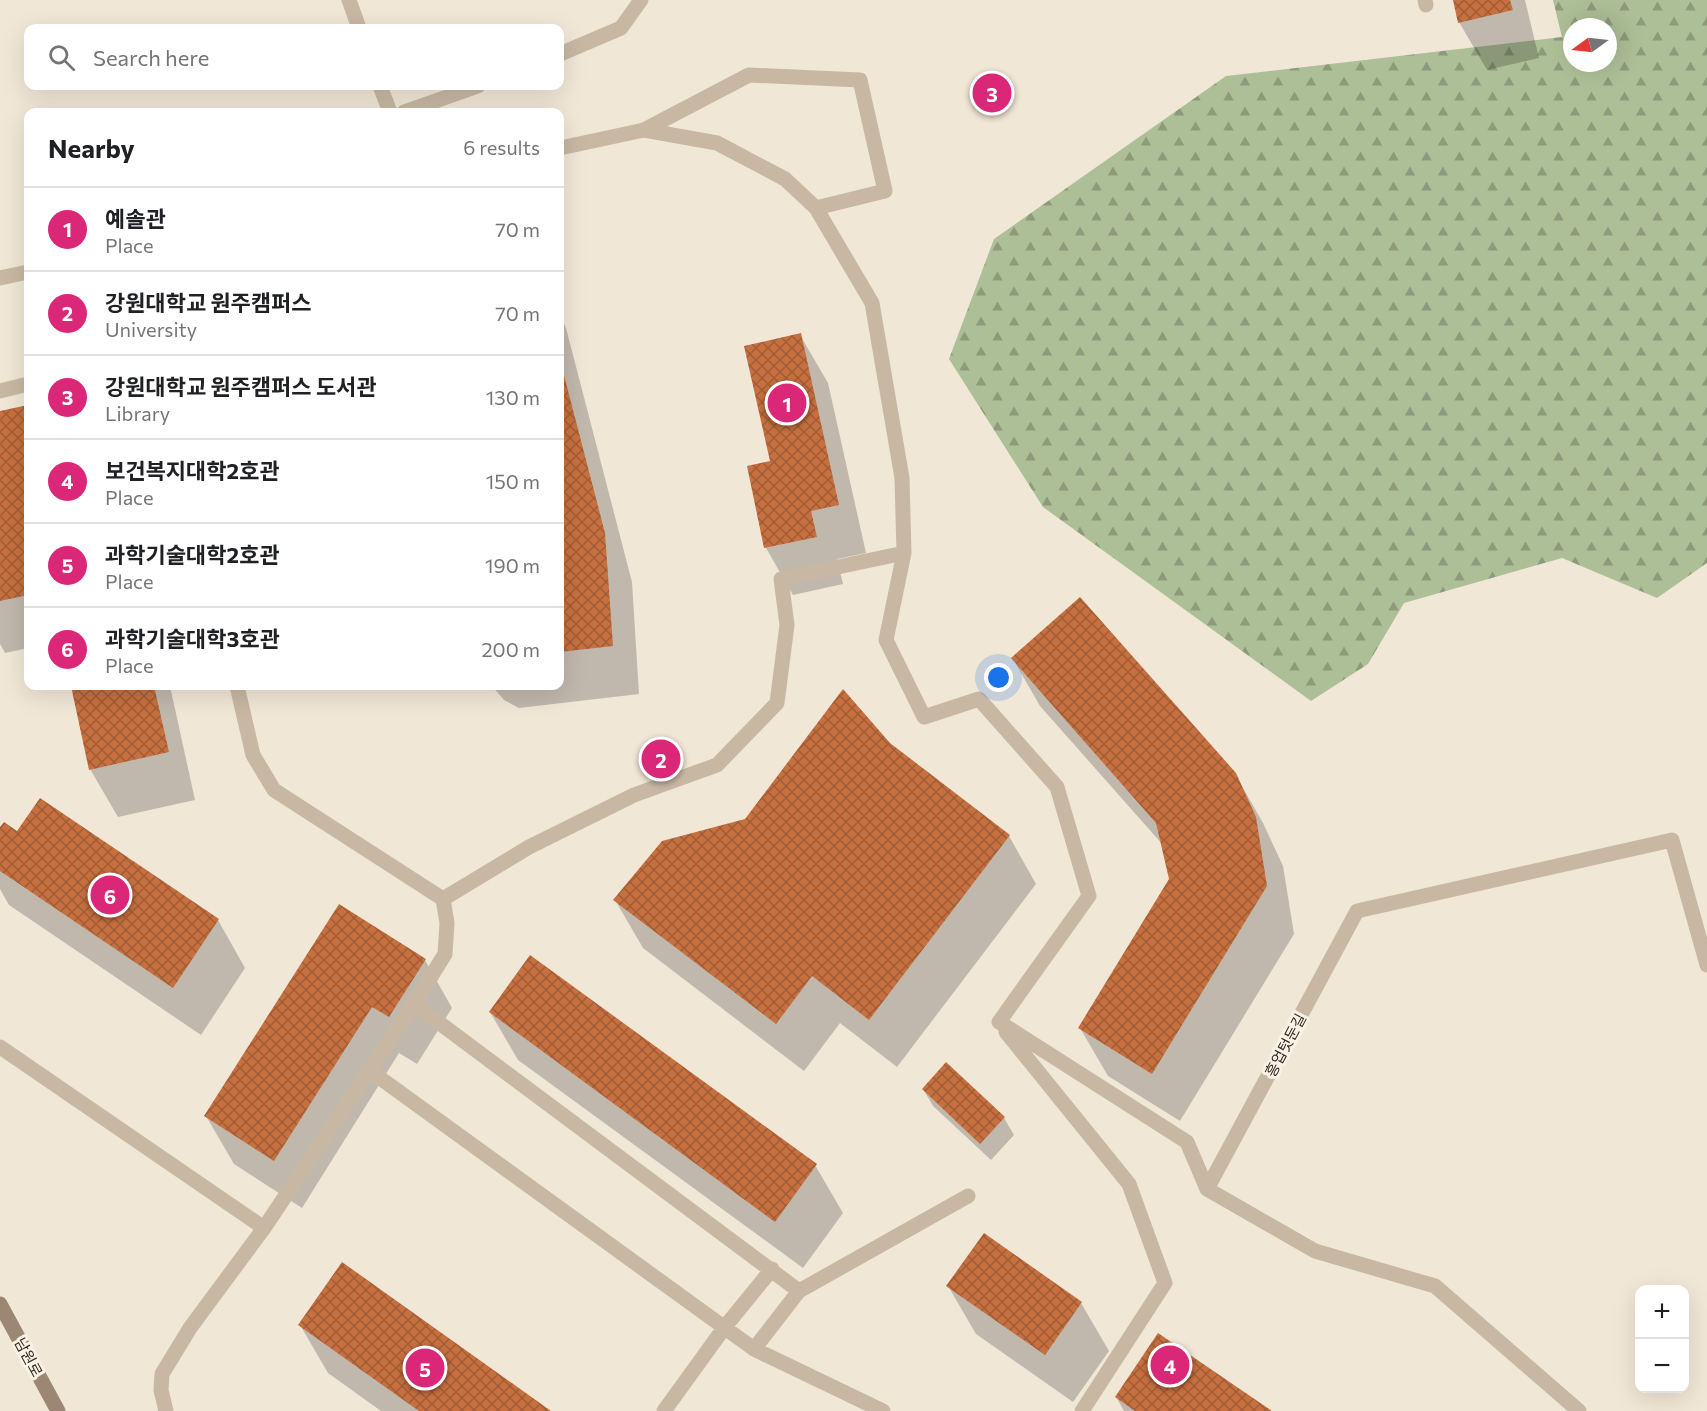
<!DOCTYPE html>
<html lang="en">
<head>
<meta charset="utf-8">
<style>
	:root { --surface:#fff; --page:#f2f2f2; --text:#202124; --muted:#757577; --line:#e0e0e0; --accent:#db2777 }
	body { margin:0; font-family:Commissioner,"Noto Sans KR",sans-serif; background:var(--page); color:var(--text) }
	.controls { position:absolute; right:18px; bottom:18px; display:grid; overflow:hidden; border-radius:12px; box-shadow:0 6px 24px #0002 }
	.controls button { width:54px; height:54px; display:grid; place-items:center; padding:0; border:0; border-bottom:2px solid var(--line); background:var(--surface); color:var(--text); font:30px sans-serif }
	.compass { position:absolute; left:1563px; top:18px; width:54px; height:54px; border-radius:50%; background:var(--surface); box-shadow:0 6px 24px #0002; rotate:255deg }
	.you { position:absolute; left:999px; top:678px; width:21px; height:21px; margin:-15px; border:4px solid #fff; border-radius:50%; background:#1a73e8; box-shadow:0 0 0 9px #1a73e833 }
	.badge { display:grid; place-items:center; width:39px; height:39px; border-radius:50%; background:var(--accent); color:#fff; font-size:20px; font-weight:700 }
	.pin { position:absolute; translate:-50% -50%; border:3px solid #fff; box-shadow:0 2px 6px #0006 }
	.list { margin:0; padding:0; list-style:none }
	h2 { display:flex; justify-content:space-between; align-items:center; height:78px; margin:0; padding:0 24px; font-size:26px }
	h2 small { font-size:20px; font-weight:400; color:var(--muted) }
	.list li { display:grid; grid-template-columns:39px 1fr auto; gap:18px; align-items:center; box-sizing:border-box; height:84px; padding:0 24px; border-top:2px solid var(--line) }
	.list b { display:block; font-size:22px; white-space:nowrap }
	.list p { margin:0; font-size:20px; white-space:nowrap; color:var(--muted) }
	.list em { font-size:20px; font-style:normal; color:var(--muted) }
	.icon { flex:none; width:33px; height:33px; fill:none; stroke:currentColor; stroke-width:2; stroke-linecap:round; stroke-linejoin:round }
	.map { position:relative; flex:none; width:1707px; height:1411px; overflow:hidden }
	.search { position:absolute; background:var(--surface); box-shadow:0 6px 24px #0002; left:24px; top:24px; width:540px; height:66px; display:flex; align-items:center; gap:15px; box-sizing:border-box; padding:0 21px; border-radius:12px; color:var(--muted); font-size:22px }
	.panel { position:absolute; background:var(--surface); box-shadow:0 6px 24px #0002; left:24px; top:108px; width:540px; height:582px; border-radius:12px }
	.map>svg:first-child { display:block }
	.forest { fill:url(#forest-firs); fill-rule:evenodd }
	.shadow { fill:#0003 }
	.building { fill:url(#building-cross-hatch) }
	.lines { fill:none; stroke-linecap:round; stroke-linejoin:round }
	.lane { stroke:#c8b8a3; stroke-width:15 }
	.street { stroke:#c8b8a3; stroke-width:15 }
	.secondary { stroke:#9c8774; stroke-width:15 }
	.labels { text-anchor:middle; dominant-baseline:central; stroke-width:6; stroke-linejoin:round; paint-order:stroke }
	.street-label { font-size:15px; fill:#332b25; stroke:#f9f1e3 }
</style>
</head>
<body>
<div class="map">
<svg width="1707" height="1411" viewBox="0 0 1707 1411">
	<defs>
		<pattern id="forest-firs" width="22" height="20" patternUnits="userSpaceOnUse" patternTransform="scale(1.5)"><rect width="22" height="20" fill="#adbf97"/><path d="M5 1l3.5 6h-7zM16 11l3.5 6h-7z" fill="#8d9b7b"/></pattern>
		<pattern id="building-cross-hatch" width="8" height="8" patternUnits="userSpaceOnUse" patternTransform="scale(1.5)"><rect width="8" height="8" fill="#c7703f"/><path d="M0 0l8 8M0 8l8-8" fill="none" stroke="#a25c35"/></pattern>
	</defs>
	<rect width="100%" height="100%" fill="#f1e7d7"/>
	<path class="forest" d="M1553 0H1707V563L1657 598 1562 558 1404 603 1368 664 1311 701 1043 507 949 359 994 239 1226 76 1562 37ZM1572 27H1608V63H1572Z"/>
	<path class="shadow" d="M1454 0H1525L1539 58 1487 70 1459 22Z
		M560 316 566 328 632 582 639 694 519 708 504 700 492 686H560Z
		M800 335 828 383 866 553 837 559 843 584 793 595 766 548 772 462Z
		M28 407V648L5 653 0 644V413Z
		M1013 659 1235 774 1263 823 1283 866 1294 934 1180 1121 1108 1076 1080 1028 1171 879 1163 845 1040 706Z
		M72 686H170L195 800 118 817 90 769Z
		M889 744 1009 836 1036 884 897 1067 840 1023 804 1071 643 948 615 900 746 820Z
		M0 830 18 833 218 920 245 968 201 1035 9 905 0 889Z
		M425 960 452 1008 417 1064 399 1053 302 1208 234 1164 206 1116Z
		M490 1012 815 1165 843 1213 803 1268 518 1060Z
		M923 1089 1004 1118 1014 1135 991 1160 933 1106Z
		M948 1286 1081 1303 1109 1351 1073 1402 976 1334Z
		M300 1325 548 1411H381L328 1373Z
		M1116 1397 1269 1411H1124Z"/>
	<path class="building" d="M1453 0H1510L1513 10 1458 23Z
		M801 333 839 505 811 511 817 537 764 548 747 466 770 461 744 346Z
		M560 360 605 533 613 646 560 652Z
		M28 405V595L0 601V411Z
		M1080 597 1236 773 1256 817 1267 886 1152 1074 1078 1028 1169 879 1156 823 1011 658Z
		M71 686H154L169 752 89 770Z
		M843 689 890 743 1010 835 869 1020 812 976 776 1024 613 900 662 841 745 819Z
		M40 798 219 919 173 988 0 871V827L4 822 17 831Z
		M339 904 426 959 389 1017 372 1007 274 1161 204 1116Z
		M530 955 817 1164 775 1222 489 1012Z
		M946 1062 1005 1117 980 1144 922 1089Z
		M984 1233 1082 1302 1045 1355 946 1286Z
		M342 1262 551 1411H419L298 1325Z
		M1158 1333 1272 1411H1135L1115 1397Z"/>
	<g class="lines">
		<path class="lane" d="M349 0 359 28
			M1425 0 1426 5
			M560 54 621 28 641 0
			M380 86 390 112
			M404 112 478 86
			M644 130 717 143 785 179 816 208 872 303 902 478 904 553 886 640 924 717 979 699 1057 787 1089 896 999 1022 1187 1142 1207 1189
			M644 130 749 75 860 80 885 191 816 208
			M0 391 28 384
			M237 686 253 755 274 790 443 899
			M414 1004 799 1291
			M1006 1032 1129 1184 1165 1283 1082 1411
			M0 1047 264 1228
			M369 1070 754 1349 883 1411
			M1207 1189 1357 911 1672 840 1707 965
			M1207 1189 1315 1251 1435 1286 1579 1411
			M754 1349 799 1291 968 1196
			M166 1411 161 1390 162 1374 190 1328 264 1228 414 1004 445 954 447 923 443 899 529 847 634 795 717 765 777 703 787 625 781 579 904 553
			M664 1411 724 1328 772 1269"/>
		<path class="street" d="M560 148 644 130
			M0 278 28 272"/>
		<path class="secondary" d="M0 1304 58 1411"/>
	</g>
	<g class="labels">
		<g class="street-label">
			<text transform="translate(1285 1045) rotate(-62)">흥업텃둔길</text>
			<text transform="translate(29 1357) rotate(62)">남원로</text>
		</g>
	</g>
</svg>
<div class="controls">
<button>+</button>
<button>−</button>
</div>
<svg class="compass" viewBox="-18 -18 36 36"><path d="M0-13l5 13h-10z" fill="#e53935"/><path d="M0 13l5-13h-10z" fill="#757577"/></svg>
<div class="you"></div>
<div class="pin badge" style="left:787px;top:403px">1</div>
<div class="pin badge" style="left:661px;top:759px">2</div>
<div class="pin badge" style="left:992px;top:93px">3</div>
<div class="pin badge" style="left:1170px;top:1365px">4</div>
<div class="pin badge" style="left:425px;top:1368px">5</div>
<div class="pin badge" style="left:110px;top:895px">6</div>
<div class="search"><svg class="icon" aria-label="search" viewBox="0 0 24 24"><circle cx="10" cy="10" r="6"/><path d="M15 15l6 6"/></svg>Search here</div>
<section class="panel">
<h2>Nearby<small>6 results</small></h2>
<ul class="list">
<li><span class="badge">1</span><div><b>예솔관</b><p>Place</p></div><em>70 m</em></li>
<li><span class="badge">2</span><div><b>강원대학교 원주캠퍼스</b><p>University</p></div><em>70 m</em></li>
<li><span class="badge">3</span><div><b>강원대학교 원주캠퍼스 도서관</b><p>Library</p></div><em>130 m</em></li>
<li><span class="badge">4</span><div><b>보건복지대학2호관</b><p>Place</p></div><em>150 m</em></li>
<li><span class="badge">5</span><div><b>과학기술대학2호관</b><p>Place</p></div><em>190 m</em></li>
<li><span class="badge">6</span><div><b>과학기술대학3호관</b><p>Place</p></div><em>200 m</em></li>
</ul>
</section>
</div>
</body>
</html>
